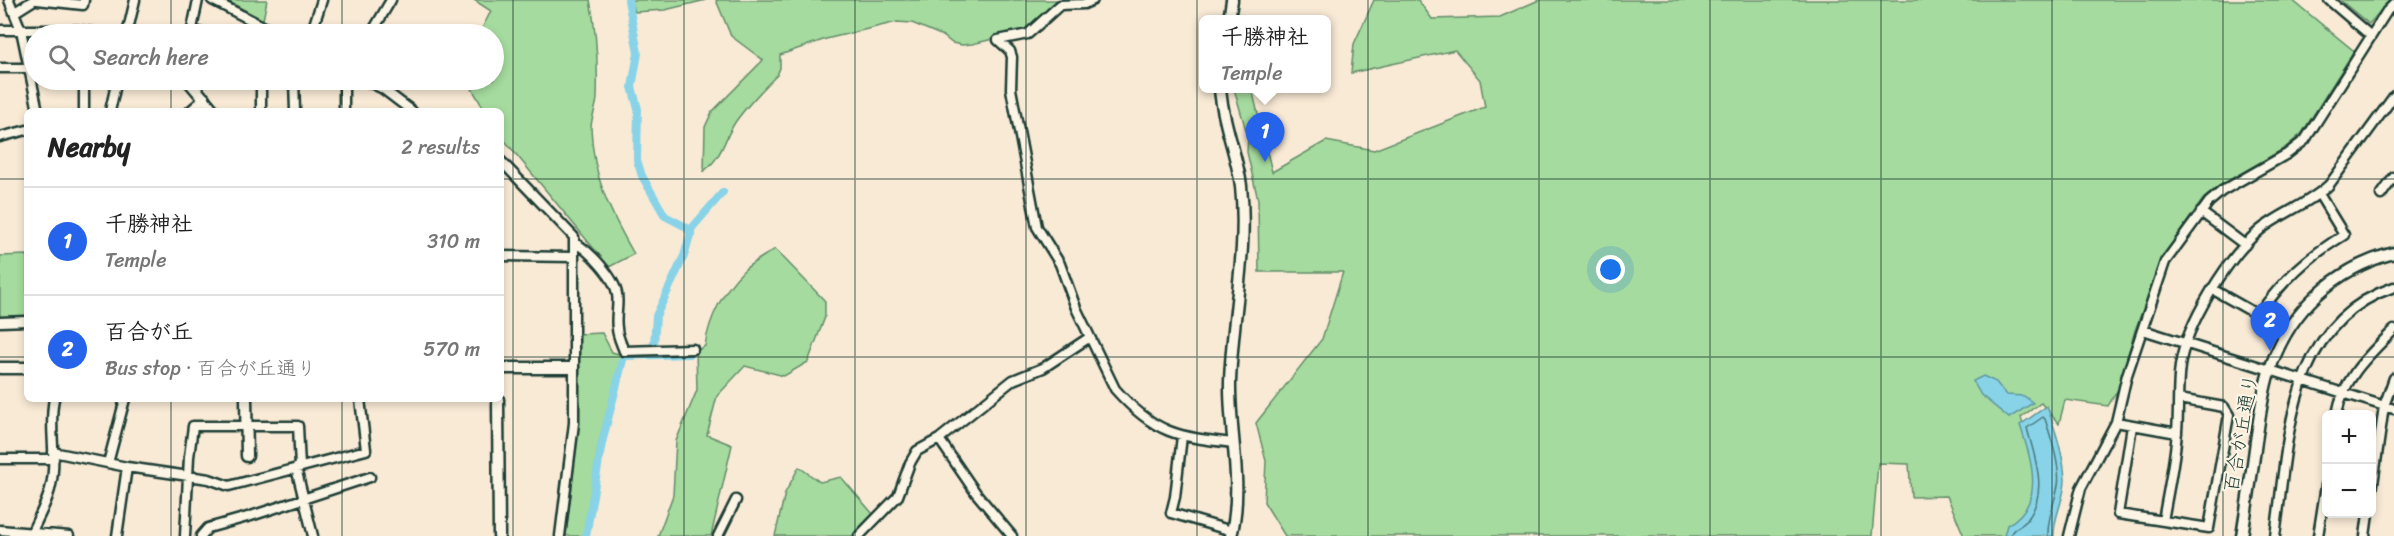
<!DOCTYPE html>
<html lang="en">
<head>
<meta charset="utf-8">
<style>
	:root { --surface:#fff; --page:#f2f2f2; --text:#222; --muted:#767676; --line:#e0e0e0; --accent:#2563eb }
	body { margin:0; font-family:Sriracha,"Klee One",sans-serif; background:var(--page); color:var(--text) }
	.controls { position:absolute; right:18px; bottom:18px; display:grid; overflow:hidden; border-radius:9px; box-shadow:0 3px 9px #0003 }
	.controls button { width:54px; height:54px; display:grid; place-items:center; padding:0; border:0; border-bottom:2px solid var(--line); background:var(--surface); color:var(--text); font:30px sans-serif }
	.you { position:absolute; left:1611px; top:270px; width:21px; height:21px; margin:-15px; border:4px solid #fff; border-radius:50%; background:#1a73e8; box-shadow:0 0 0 9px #1a73e833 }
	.badge { display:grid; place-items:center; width:39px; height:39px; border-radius:50%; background:var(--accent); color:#fff; font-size:20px; font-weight:700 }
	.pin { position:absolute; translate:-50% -50px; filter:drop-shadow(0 2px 3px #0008) }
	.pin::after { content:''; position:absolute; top:32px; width:21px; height:18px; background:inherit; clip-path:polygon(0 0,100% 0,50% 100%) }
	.popup { position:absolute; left:1199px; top:15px; width:132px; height:78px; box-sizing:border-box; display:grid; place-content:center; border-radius:9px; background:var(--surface); filter:drop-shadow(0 2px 4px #0005); font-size:20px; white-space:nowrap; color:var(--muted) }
	.popup b { font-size:22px; color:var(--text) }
	.popup::after { content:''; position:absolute; left:50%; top:100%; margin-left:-12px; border:12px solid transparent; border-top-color:var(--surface) }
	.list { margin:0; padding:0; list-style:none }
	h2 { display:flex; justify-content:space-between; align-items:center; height:78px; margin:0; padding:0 24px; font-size:26px }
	h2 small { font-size:20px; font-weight:400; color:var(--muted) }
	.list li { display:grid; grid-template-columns:39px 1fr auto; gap:18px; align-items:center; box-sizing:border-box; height:108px; padding:0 24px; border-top:2px solid var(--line) }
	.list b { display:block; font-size:22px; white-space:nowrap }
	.list p { margin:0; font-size:20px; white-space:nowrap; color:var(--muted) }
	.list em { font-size:20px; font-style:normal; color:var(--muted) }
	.icon { flex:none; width:33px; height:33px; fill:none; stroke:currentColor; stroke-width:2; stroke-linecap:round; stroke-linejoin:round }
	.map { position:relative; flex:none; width:2394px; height:536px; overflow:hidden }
	.search { position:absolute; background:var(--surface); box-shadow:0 3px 9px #0003; left:24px; top:24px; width:480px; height:66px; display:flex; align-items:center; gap:15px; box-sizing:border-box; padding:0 21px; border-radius:33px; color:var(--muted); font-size:22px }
	.panel { position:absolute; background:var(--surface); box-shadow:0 3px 9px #0003; left:24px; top:108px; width:480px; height:294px; border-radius:9px }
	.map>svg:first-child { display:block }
	.green { fill:#a5db9e; stroke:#628c69; stroke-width:1.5 }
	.water { fill:#88d3e7; stroke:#5e979f; stroke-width:1.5 }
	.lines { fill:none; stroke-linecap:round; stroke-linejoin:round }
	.shore { stroke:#49797c; stroke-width:1.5 }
	.canal { stroke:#88d3e7; stroke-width:8 }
	.minor-casing { stroke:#1f3d34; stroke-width:13 }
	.tertiary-casing { stroke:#1f3d34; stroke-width:15 }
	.minor { stroke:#fcf5e5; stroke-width:8 }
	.tertiary { stroke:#fcf5e5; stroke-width:10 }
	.grid { fill:none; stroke:#1f3d34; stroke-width:1.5; stroke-opacity:0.55 }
	.labels { text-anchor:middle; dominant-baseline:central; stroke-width:4.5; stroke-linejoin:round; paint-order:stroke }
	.street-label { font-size:20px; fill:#1f3d34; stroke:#fcf5e5 }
</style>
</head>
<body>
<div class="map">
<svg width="2394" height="536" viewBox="0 0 2394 536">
	<rect width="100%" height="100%" fill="#f9ead6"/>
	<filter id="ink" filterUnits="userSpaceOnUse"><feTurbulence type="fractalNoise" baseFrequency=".0167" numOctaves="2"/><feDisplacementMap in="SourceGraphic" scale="12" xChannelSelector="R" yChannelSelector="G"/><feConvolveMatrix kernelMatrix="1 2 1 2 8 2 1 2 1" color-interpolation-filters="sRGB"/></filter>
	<g filter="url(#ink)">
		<path class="green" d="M226 0H267L263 20Z
			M474 0H590C596 29 598 67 597 97 597 107 591 117 591 128 593 178 610 212 634 254L609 267 501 136V111H485L467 80H494V34H479L491 11Z
			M630 0H706L665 10 635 12Z
			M716 0H1086L1059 2 1029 29 1018 33 996 35 989 40 972 44 962 45 952 43 943 36 912 23 897 22 826 39 780 55V68L777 75C763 89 748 104 736 121 723 140 724 155 704 171L705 127 712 112 763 60 731 36Z
			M1374 0H1418L1432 19 1500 17 1539 0H2292L2354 51 2302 133 2285 148 2219 186 2203 199 2164 255 2135 330 2119 388 2108 406 2065 400 2059 424 2041 403 2021 417 2040 481 2029 508 2008 528V536H1964L1947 496 1911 497 1909 464 1878 463 1872 536H1285L1264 502 1266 461 1256 423 1322 339 1343 272H1259L1258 200 1247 152 1248 137 1234 89H1252L1272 172 1326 141 1374 150 1485 107 1480 80 1455 50 1351 73 1354 44Z
			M2340 0H2390L2369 24Z
			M775 249 825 301V317L808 362 784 376 745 366 717 396 707 435 732 445 711 536H658L673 495 676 441 697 390 696 351 705 346C709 318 723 291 743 271 752 262 765 256 775 249Z
			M27 255V317H0V256Z
			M602 333 612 352 622 355 599 443 584 536H566L579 423V334Z
			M799 467 820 482 841 477 873 514 853 536H775L785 493Z"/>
		<path class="water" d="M1983 376 1996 382 2006 395 2024 396 2033 403 2009 418 1981 395 1973 381Z
			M2047 406C2055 430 2064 455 2065 480 2065 499 2053 517 2054 536H2004L2007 525C2047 503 2031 460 2020 425Z"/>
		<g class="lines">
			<path class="shore" d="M2010 536C2013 526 2021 528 2027 520 2049 492 2035 459 2027 428L2043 417 2045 419C2050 434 2061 470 2058 485 2055 502 2047 518 2048 536"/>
			<path class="canal" d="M628 0 638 53 632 87 638 109 637 160 642 176 665 216 686 227 691 234
				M654 344 656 316 684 256 692 228 723 192
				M586 536 602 443 624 356 689 354"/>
			<defs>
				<path id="minor" d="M9 0 21 30 38 111
					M37 0 83 5 84 0
					M212 0 278 34
					M1093 0 1084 4 1060 5 1028 34 998 40 1010 51 1012 57 1011 89 1037 227 1060 264 1076 308 1115 389C1155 434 1177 437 1234 443
					M2329 0 2371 36
					M15 12 34 0
					M192 29 203 34
					M0 30H77L103 34
					M127 34 135 0
					M191 34 198 0
					M311 34 322 0
					M371 34 391 0
					M0 68H30
					M261 80V111
					M294 80 295 111
					M344 80V111
					M364 80 383 89 412 111
					M84 111V80
					M110 111 117 80
					M190 111 205 98
					M0 137 27 130
					M501 161 574 237V423L560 536
					M2381 195 2394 177
					M2201 212 2245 245
					M575 243C589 250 615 278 617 294 619 305 615 317 617 328 617 335 621 343 624 351L693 349
					M501 256 574 257
					M2212 289 2258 315C2284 279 2305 259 2344 235L2319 194
					M0 322 27 321
					M2143 330 2394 409
					M2337 414C2343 378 2369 355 2394 330
					M2116 422 2177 433
					M2132 426 2118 514 2209 528 2229 415 2224 407 2179 399
					M1182 436 1175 497 1171 513 1232 531
					M939 439 976 493 1012 536
					M53 452 127 467 209 479 229 486 366 450 360 399
					M0 459H54
					M108 463 125 399
					M296 468 313 536
					M2372 491 2384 406 2394 378
					M2163 521C2168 491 2175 461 2177 431 2179 409 2177 387 2180 366 2186 324 2228 257 2260 230 2281 213 2309 204 2329 185L2394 96
					M0 530 69 536
					M30 536C40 513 52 496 53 470 55 446 49 423 54 399
					M117 536 127 467
					M185 536 189 457 193 426H298L300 467
					M201 536 208 528 251 516 370 477
					M718 536 736 500
					M859 536 898 496 910 463 917 451 939 439 1013 380 1043 368 1090 337
					M2069 536 2081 488 2116 422 2127 375 2165 262 2209 202 2222 191 2287 154 2305 140 2387 11 2394 4
					M2275 536C2289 442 2286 324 2394 287
					M2318 536 2326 485
					M2365 536 2368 514"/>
				<path id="tertiary" d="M1229 20 1232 0
					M188 80 214 111
					M1220 88C1222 122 1237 154 1241 186 1248 251 1232 317 1230 382 1229 434 1244 485 1231 536
					M0 368H27
					M501 368H573
					M246 399 247 456
					M498 399 499 536
					M2242 536C2247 504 2252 473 2256 441 2260 417 2262 392 2270 369 2289 311 2335 268 2394 253"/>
			</defs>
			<use href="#minor" class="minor-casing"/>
			<use href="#tertiary" class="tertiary-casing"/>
			<use href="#minor" class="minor"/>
			<use href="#tertiary" class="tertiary"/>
		</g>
	</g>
	<path class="grid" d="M171 0V34M342 0V34M513 0V536M684 0V536M855 0V536M1026 0V536M1197 0V536M1368 0V536M1539 0V536M1710 0V536M1881 0V536M2052 0V536M2223 0V536M171 80V111M342 80V111M0 179H27M501 179H2394M0 357H27M501 357H2394M171 399V536M342 399V536"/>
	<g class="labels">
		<g class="street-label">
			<text transform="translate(2241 433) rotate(-80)">百合が丘通り</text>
		</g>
	</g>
</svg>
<div class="controls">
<button>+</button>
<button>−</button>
</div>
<div class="you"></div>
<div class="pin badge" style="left:1265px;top:162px">1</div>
<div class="popup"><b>千勝神社</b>Temple</div>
<div class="pin badge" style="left:2270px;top:351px">2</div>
<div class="search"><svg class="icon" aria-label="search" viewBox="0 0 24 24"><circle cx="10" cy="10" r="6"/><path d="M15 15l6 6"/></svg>Search here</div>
<section class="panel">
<h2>Nearby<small>2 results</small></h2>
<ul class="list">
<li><span class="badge">1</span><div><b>千勝神社</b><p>Temple</p></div><em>310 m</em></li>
<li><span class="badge">2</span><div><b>百合が丘</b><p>Bus stop · 百合が丘通り</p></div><em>570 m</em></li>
</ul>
</section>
</div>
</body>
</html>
